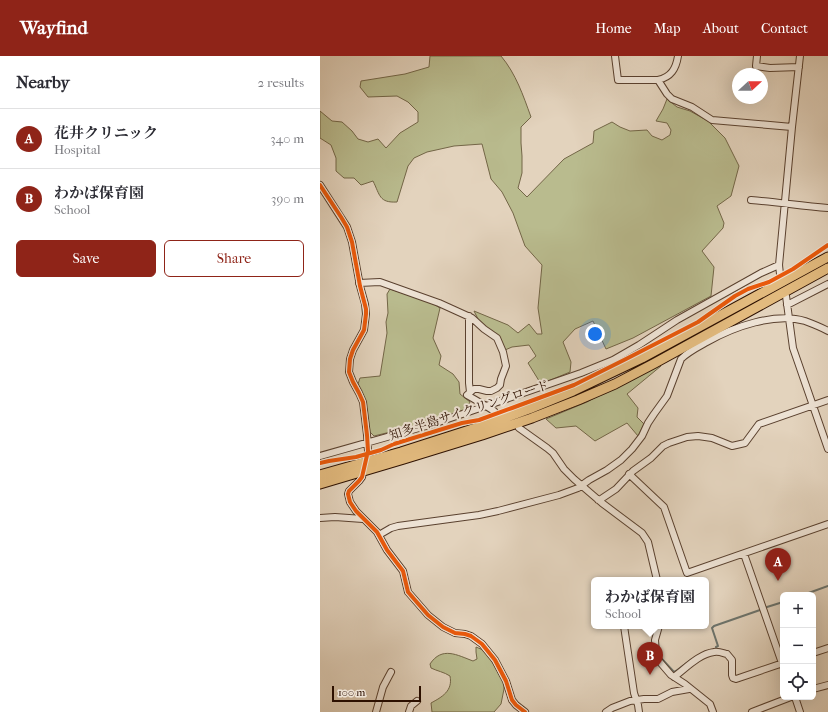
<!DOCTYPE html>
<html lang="en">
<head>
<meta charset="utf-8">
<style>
	:root { --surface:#fff; --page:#f7f7f7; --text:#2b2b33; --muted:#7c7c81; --line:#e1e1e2; --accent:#8f2418 }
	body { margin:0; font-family:"IM FELL French Canon","Noto Serif JP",serif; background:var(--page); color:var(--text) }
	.controls { position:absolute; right:12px; bottom:12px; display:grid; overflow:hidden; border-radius:6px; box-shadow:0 4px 16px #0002 }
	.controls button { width:36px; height:36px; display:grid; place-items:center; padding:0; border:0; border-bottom:1px solid var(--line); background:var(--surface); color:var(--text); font:20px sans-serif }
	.compass { position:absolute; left:412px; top:12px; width:36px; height:36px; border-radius:50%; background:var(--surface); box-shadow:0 4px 16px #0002; rotate:69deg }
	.scale { position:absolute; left:12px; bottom:10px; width:89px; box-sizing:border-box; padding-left:4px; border:2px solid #2d1000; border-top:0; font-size:11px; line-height:14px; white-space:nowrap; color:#2d1000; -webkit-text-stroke:3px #ede2d4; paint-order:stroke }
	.you { position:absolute; left:275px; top:278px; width:14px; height:14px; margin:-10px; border:3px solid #fff; border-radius:50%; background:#1a73e8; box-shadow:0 0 0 6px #1a73e833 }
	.badge { display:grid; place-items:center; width:26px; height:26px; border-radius:50%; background:var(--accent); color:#fff; font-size:13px; font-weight:700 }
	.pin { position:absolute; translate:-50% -33px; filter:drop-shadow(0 1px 2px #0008) }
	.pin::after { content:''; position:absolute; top:21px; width:14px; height:12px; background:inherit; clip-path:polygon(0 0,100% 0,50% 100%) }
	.popup { position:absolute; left:271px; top:521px; width:118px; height:52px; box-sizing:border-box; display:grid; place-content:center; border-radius:6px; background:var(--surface); filter:drop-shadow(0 1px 3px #0005); font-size:13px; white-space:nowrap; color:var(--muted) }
	.popup b { font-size:15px; color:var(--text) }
	.popup::after { content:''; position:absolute; left:50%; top:100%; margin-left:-8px; border:8px solid transparent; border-top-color:var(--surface) }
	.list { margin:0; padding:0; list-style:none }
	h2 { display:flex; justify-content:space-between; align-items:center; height:52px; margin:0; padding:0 16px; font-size:17px }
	h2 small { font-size:13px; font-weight:400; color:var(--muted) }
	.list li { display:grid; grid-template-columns:26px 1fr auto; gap:12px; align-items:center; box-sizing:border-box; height:60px; padding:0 16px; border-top:1px solid var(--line) }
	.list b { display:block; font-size:15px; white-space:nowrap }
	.list p { margin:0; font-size:13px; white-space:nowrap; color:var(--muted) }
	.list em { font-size:13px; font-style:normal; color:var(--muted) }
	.actions { display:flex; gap:8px; padding:12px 16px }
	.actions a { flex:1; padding:9px 0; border:1px solid var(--accent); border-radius:6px; text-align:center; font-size:14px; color:var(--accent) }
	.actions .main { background:var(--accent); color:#fff }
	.icon { flex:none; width:22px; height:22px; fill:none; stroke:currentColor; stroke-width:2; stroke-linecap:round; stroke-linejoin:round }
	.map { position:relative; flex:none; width:508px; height:656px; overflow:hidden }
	header { display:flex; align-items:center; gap:24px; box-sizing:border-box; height:56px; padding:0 20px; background:var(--accent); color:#fff }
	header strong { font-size:19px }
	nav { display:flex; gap:22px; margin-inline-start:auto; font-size:14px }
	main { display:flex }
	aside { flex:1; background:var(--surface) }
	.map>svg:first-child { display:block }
	.green { fill:#b9bb8e; stroke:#736647 }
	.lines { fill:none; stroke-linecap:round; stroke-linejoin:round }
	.stream { stroke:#6c746d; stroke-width:2 }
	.minor-casing { stroke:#5a412f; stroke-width:8 }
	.highway-casing { stroke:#2d1000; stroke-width:11 }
	.minor { stroke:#ede2d4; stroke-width:6 }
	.highway { stroke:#e2ba7e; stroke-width:9 }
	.cycleway-casing { stroke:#ede2d4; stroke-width:6 }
	.cycleway { stroke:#e8590c; stroke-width:4 }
	.labels { text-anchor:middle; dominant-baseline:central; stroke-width:4; stroke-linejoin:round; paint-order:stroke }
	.street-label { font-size:13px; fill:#2d1000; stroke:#ede2d4 }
</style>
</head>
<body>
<header>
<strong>Wayfind</strong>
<nav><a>Home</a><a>Map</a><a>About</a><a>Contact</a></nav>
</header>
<main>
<aside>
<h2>Nearby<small>2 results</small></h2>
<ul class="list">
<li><span class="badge">A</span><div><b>花井クリニック</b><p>Hospital</p></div><em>340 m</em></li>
<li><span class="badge">B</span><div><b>わかば保育園</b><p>School</p></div><em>390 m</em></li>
</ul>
<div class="actions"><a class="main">Save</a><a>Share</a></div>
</aside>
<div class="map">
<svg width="508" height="656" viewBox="0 0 508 656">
	<rect width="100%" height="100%" fill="#e3d3bd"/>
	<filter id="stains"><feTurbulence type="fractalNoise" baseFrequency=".005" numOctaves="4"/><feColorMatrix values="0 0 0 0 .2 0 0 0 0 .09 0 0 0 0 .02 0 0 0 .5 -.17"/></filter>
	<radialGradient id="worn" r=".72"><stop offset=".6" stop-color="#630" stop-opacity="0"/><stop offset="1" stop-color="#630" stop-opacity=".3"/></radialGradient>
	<path class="green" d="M110 0H181C196 18 203 39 211 61L201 71V87L202 100V117L198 132 207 141 244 103 273 87 274 75 292 66 300 71 310 75 327 74 332 80 342 84 350 79 351 74 347 67 336 65 343 53 347 43 357 51 370 55 388 65 405 82 419 110 411 140 397 150 404 167 403 172 382 195 394 211 391 240 313 282 286 293 273 265 255 273 243 286 251 306 250 316 221 328 208 307 216 300 209 289 192 291 185 294 173 277 159 265 154 255 188 269 198 277 209 268 217 278H222L218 252 222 209 205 190 193 157 182 136 171 123 162 88 134 90 107 96 94 102 88 110 77 146C59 147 60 139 53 125L41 129 34 122H24L16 115V102L11 89 0 82V55L12 65 22 66 32 75 38 83 48 86 58 83 66 92 80 77 98 66V56L88 46 77 40 48 41 40 31 41 25 85 18 109 11Z
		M70 233 112 247 120 252 113 282 121 300 119 309 133 318 139 326 140 338 150 346 147 353 103 368 54 380 50 376 47 353 38 328 40 322 60 320 67 277 66 266 68 257 67 238Z
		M339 307 341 310 307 338 318 352 317 361 324 368 318 380 307 367 275 385 256 370 236 372 226 363 267 346Z
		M156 591 163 594 171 604 184 627V633L181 648 174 656H112L111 647C122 641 133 635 130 620 124 616 117 615 111 612L110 608C122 590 137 599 153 605L157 603 156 596Z"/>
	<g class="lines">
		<path class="stream" d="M483 539 508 530
			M447 551 463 546
			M396 591 398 590 392 572 394 570 440 554
			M342 603 354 616 356 615 372 603"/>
		<defs>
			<path id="minor" d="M295 0 298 24H338L347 38 352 43 372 51 392 64 472 71
				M437 0 436 10 450 12 479 11
				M338 24C351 21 356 13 358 0
				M0 129 27 171 32 186 40 230 45 248 46 258 44 274 33 294 30 303 29 316 33 326 39 337 43 346 47 379 48 395
				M431 144C457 146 482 150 508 152
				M460 218 459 209 472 71 480 0
				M39 227 60 226 119 247 152 262 164 273 177 282 183 296 186 310 181 323 180 329 177 332 171 335H167L159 333H154L147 339 166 350 261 317 293 304 319 289 357 264 441 217 459 209
				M466 240 473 292 508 393
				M467 249 508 228
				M149 260V327L150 336
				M199 372 227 392 233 397 244 413 254 423 282 447 322 477 328 486 337 524
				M0 400 113 368 166 350 174 355
				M309 418 344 451 367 517 508 468
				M42 421 39 425 29 435 28 438 30 446 36 455 57 476 67 494 83 515 88 536 108 559 123 571 135 577 145 578 151 580 162 588 175 604 186 625 192 644 196 649 205 656
				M278 444 281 443 296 433 313 415 331 402 343 390 349 387 367 381 378 380 392 382 412 390 425 387 439 368 508 344
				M0 462 15 461 43 463
				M59 479 71 472 78 470 159 459 178 455 239 439 258 432 269 424 287 414 301 404 312 393 322 380 328 367 334 358 347 340 361 303C368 296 378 291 387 286 413 271 455 256 485 265 493 268 501 271 508 275
				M424 498 463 610
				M304 570 314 637 318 649 319 656
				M339 570 335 584 336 598 339 605 351 619 365 628 390 648 393 656
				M493 597 508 592
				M354 621C366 612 379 598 394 596 398 595 403 597 407 598L412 604V619L413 622 416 623 463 607
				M493 633 508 629
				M475 641 480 656
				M56 656 63 631 71 616
				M89 656 91 650 97 645
				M286 656 292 652 310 645 324 643H338L352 636 369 633
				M432 656 471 641"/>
			<path id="highway" d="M0 419 81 396 162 370 209 353 253 335 322 302 508 201
				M0 428 84 403 162 379 212 362 258 344 295 328 335 307 508 212"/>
		</defs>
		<use href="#minor" class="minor-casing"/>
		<use href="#highway" class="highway-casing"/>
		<use href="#minor" class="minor"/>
		<use href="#highway" class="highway"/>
		<defs>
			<path id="cycleway" d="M0 129 21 161 27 171 32 186 40 230 46 253V258L44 274 33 294 30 303 29 316 33 326 39 337 43 346 47 379 48 395 42 421 39 425 29 435 28 438 30 446 36 455 57 476 67 494 83 515 88 536 108 559 123 571 135 577 145 578 151 580 162 588 175 604 186 625 192 644 196 649 205 656
				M0 407 9 405 36 401 61 394 74 388 142 367 159 364 192 352 254 329 306 303 378 266 415 240 428 233 449 226 473 213 508 189"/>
		</defs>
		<use href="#cycleway" class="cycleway-casing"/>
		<use href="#cycleway" class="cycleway"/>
	</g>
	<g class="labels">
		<g class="street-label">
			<text transform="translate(149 354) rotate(-18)">知多半島サイクリングロード</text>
		</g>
	</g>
	<rect width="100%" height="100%" filter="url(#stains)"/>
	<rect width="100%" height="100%" fill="url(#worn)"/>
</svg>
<div class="controls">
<button>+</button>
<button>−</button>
<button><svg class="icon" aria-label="locate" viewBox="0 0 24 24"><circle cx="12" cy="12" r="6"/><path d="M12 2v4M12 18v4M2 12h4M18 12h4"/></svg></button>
</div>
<svg class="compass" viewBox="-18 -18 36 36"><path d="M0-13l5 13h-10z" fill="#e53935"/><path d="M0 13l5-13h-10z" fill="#7c7c81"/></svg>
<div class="scale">100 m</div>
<div class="you"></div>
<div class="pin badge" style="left:458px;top:525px">A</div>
<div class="pin badge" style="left:330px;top:619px">B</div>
<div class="popup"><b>わかば保育園</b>School</div>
</div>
</main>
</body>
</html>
